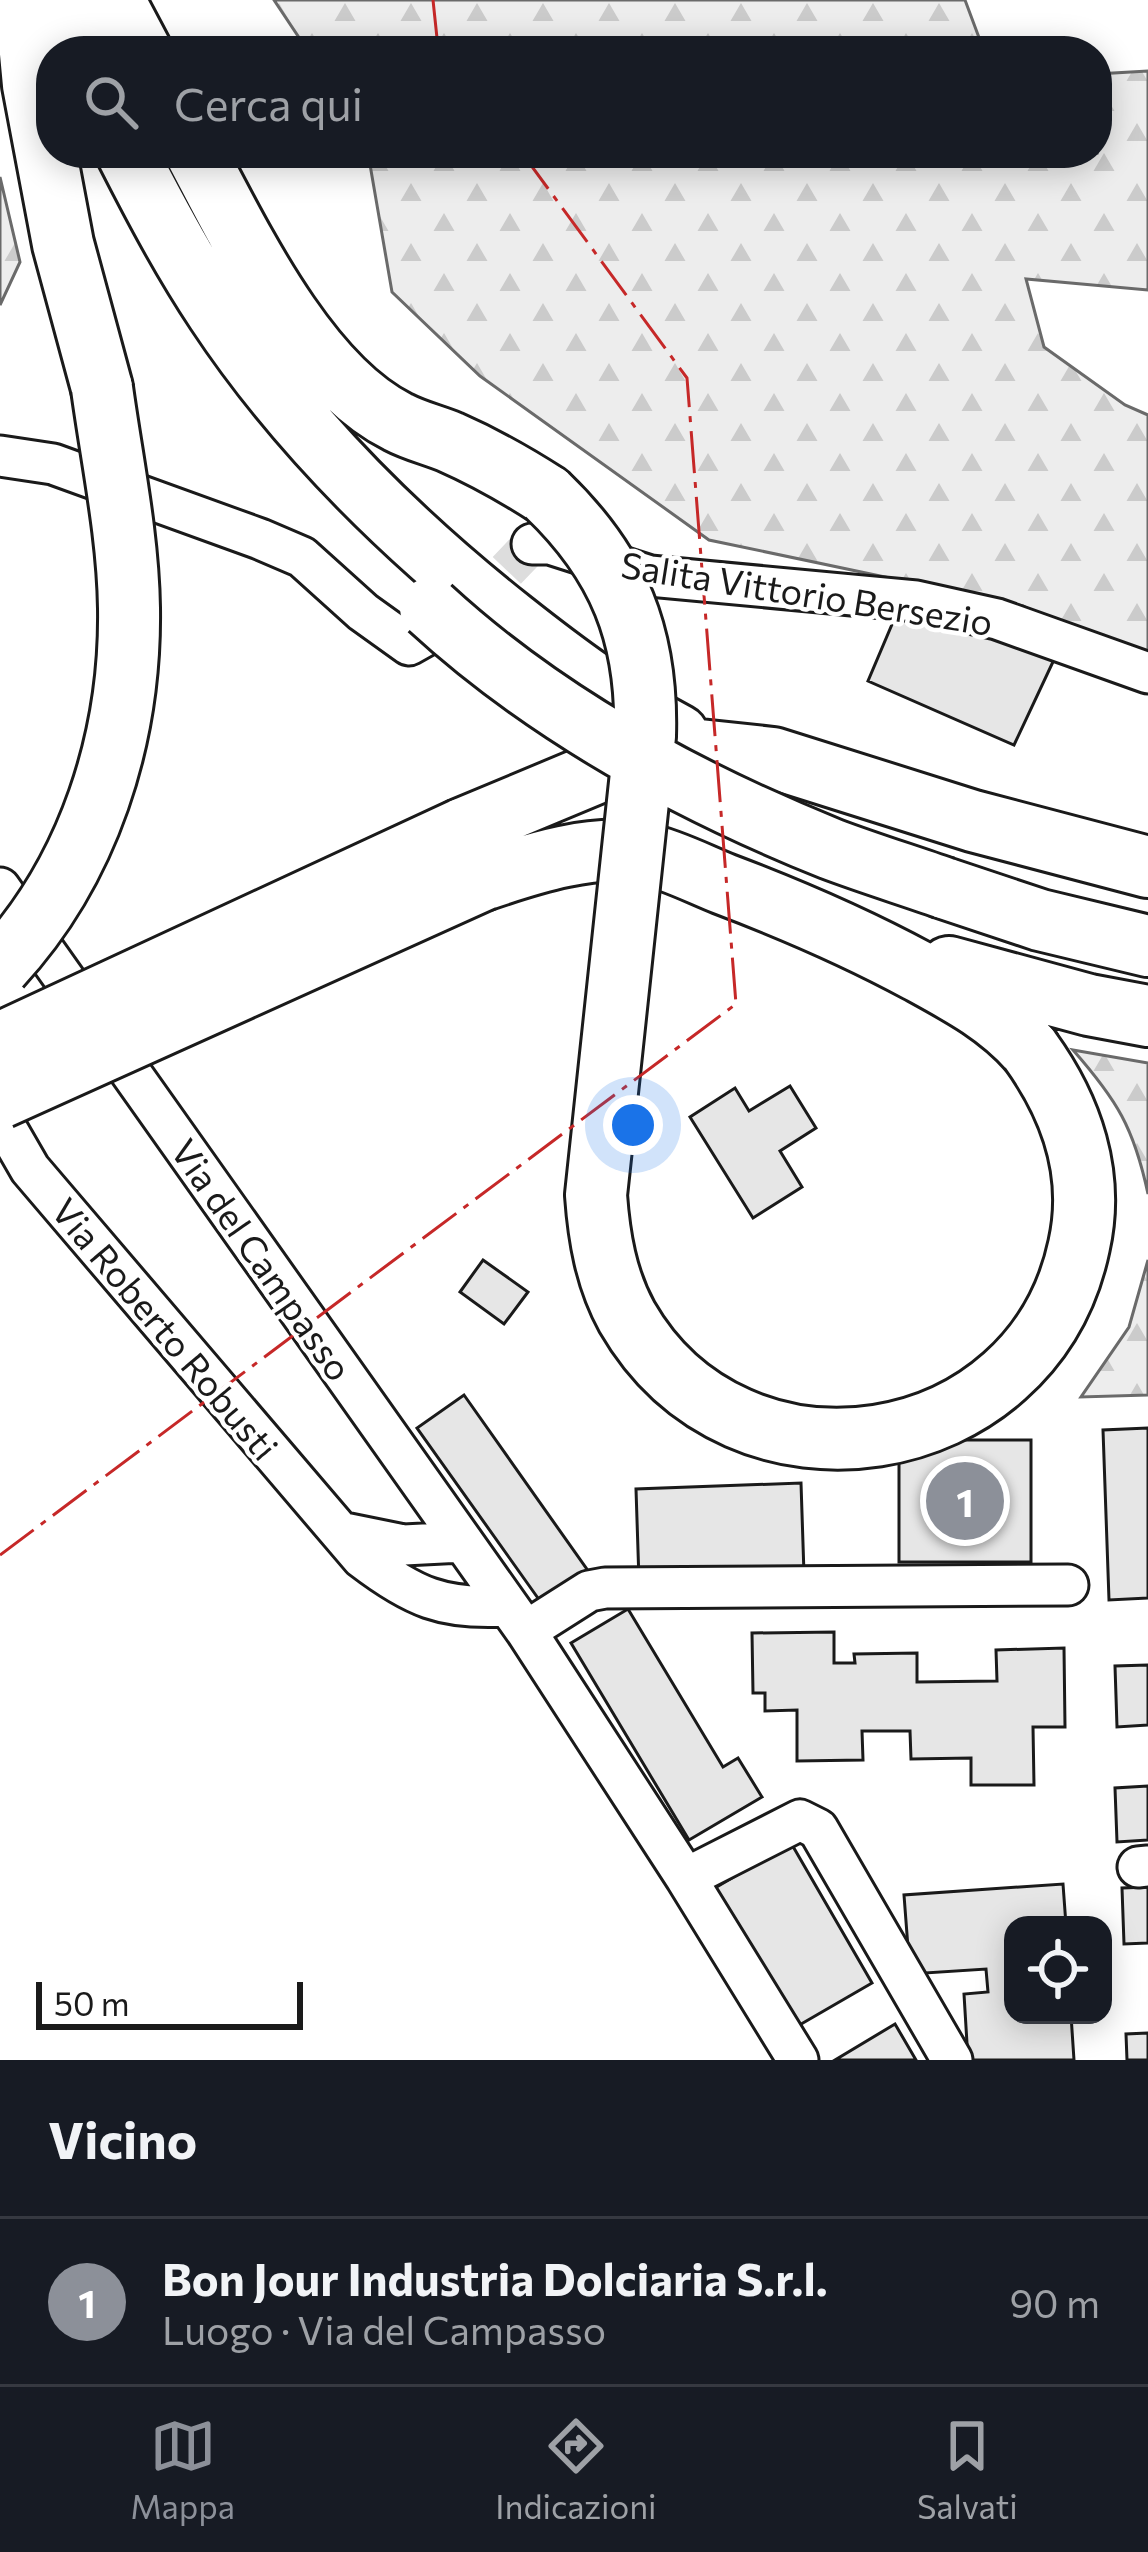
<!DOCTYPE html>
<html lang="it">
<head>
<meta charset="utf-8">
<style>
	:root { --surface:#171b24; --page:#20242c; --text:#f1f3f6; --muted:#9ea1a6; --line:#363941; --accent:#8c9099 }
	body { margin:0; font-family:Commissioner,sans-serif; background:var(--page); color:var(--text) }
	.controls { position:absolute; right:36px; bottom:36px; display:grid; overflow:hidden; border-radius:24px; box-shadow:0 6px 30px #0003 }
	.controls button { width:108px; height:108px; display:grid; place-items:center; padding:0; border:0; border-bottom:3px solid var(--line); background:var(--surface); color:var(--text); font:60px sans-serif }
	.scale { position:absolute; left:36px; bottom:30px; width:267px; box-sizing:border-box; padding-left:12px; border:6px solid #1a1a1a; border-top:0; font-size:33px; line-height:42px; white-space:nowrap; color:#1a1a1a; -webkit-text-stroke:9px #fff; paint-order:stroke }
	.you { position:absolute; left:633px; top:1125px; width:42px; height:42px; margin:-30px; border:9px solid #fff; border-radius:50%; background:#1a73e8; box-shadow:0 0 0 18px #1a73e833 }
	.badge { display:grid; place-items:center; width:78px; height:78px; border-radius:50%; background:var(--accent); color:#fff; font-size:39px; font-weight:700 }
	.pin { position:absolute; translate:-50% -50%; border:6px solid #fff; box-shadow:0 3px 12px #0006 }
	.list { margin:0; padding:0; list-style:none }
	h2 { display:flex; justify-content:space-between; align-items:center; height:156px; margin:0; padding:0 48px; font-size:51px }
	h2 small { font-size:39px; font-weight:400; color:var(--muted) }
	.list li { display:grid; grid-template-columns:78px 1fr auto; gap:36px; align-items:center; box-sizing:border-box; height:168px; padding:0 48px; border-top:3px solid var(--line) }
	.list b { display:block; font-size:45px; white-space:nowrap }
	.list p { margin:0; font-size:39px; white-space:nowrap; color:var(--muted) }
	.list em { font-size:39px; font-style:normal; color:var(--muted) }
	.icon { flex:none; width:66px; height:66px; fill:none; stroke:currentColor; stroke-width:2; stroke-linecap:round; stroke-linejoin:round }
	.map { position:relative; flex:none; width:1148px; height:2060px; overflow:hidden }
	.search { position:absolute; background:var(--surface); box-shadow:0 6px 30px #0003; left:36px; right:36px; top:36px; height:132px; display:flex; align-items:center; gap:30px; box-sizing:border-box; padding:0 42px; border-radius:48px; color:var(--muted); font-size:45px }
	.sheet { height:324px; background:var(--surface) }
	nav { display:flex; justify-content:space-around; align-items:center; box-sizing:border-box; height:168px; border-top:3px solid var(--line); background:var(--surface); font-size:33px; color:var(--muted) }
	nav a { display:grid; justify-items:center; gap:6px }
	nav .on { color:var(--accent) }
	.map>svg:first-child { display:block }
	.forest { fill:url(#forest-firs); stroke:#6a6a6a; stroke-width:3 }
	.building { fill:#e6e6e6; stroke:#1a1a1a; stroke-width:3 }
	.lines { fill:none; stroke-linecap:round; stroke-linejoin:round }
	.minor-tunnel { stroke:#ddd; stroke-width:39; stroke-dasharray:39 20; stroke-linecap:butt }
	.minor-casing { stroke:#1a1a1a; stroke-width:45 }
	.highway-casing { stroke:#1a1a1a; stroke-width:66 }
	.minor { stroke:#fff; stroke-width:39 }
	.highway { stroke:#fff; stroke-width:60 }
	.highway-bridge-casing { stroke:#1a1a1a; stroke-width:66; stroke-linecap:butt }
	.highway-bridge { stroke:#fff; stroke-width:60 }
	.power { stroke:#c62828; stroke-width:3; stroke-dasharray:42 9 6 9; stroke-linecap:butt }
	.labels { text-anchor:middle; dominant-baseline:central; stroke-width:9; stroke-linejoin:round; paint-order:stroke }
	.street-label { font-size:36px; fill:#1a1a1a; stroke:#fff }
</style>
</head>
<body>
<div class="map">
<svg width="1148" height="2060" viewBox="0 0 1148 2060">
	<defs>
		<pattern id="forest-firs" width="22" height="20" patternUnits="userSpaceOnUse" patternTransform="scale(3)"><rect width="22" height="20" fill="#ededed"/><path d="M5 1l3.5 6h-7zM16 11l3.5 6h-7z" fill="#cbcbcb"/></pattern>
	</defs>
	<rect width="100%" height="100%" fill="#fff"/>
	<path class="forest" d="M274 0H965L984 51H308Z
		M1148 71V290L1026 279 1044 347 1125 405 1148 415V676L1023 606 709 540 480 376 392 292 368 153H1097V74Z
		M0 177 20 262 0 305Z
		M1073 1050 1148 1063V1194C1134 1128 1117 1100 1073 1050Z
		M1148 1260V1395L1081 1397 1129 1327Z"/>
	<path class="building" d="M896 615 1059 649 1014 745 868 681Z
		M790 1086 816 1128 780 1151 802 1187 753 1218 690 1117 735 1088 749 1111Z
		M483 1260 528 1292 504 1324 460 1292Z
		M464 1395 591 1575 545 1608 417 1428Z
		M1148 1428V1598L1109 1600 1103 1430Z
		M899 1440H1031V1562H899Z
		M801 1483 804 1574 639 1581 636 1489Z
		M628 1609 723 1767 738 1758 762 1797 689 1840 571 1643Z
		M834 1632V1663H855L854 1654 917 1653V1682L997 1681 996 1650 1064 1648 1065 1727H1033L1034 1785H971V1758L911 1759 910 1731H862L863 1760 797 1761V1710L765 1711V1693H753L752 1633Z
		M1148 1665V1725L1117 1727 1115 1666Z
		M1148 1786V1840L1117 1842 1115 1788Z
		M791 1843 872 1983 796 2027 715 1888Z
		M1063 1884 1066 1925H1013V2015H1071L1074 2060H968L964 1994 988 1992 986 1969 910 1974 904 1895Z
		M1148 1887V1943L1124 1944 1122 1888Z
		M895 2024 916 2060H835Z
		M1148 2033V2060H1127L1126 2034Z"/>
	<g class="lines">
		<path class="minor-tunnel" d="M466 613 532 544"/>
		<defs>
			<path id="minor" d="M0 456 53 464 260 539 302 557 363 612 409 645 464 614
				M532 544H550L650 576 916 601 997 619 1148 673
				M0 888 526 1631 686 1878 798 2060
				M0 1117 30 1169 362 1558C413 1597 443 1610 508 1606
				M340 1532 404 1545 462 1542
				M526 1631 589 1591 605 1588 1068 1585
				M1138 1867 1148 1866
				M686 1878 800 1820 818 1829 952 2060"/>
			<path id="highway" d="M25 0 33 85 63 244 102 388
				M73 0 90 51
				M114 0 141 51
				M127 153C155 208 183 261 217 312 295 430 402 535 512 622 565 664 619 704 678 735
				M196 153C242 240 308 377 398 422 415 431 433 435 450 442 484 457 516 475 547 495
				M462 829 596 773 690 749 773 758 973 821 1148 867
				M483 880C530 864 597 842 646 854 672 860 699 874 724 884 790 909 855 937 918 971 960 994 998 1014 1030 1050
				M944 888 1040 920 1148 946
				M949 967 1089 1005 1148 1016"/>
		</defs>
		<use href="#minor" class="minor-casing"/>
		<use href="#highway" class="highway-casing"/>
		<use href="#minor" class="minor"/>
		<use href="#highway" class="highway"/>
		<defs>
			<path id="highway-bridge" d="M547 495C619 564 648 636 645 736L596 1195C599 1237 606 1279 627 1317 738 1510 1033 1464 1079 1246 1095 1175 1072 1108 1030 1050
				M430 608C545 714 687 791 831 849 868 863 907 875 944 888
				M0 966C89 870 131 738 129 608 128 535 112 461 102 388
				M0 1043 462 829
				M0 1098 483 880"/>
		</defs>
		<use href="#highway-bridge" class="highway-bridge-casing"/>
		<use href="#highway-bridge" class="highway-bridge"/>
		<path class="power" d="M433 0 437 38 447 51
			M0 1555 736 1004 687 378 522 153"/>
	</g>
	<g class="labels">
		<g class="street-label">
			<text transform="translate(807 592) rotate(9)">Salita Vittorio Bersezio</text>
			<text transform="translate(263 1259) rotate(55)">Via del Campasso</text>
			<text transform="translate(166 1328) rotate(50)">Via Roberto Robusti</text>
		</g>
	</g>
</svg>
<div class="controls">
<button><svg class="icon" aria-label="locate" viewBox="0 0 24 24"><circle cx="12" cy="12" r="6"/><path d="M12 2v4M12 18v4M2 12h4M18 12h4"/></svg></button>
</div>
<div class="scale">50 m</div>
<div class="you"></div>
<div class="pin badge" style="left:965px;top:1501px">1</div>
<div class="search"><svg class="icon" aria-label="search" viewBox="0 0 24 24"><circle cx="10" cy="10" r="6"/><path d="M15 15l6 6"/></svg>Cerca qui</div>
</div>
<section class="sheet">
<h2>Vicino<small></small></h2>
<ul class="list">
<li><span class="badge">1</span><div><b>Bon Jour Industria Dolciaria S.r.l.</b><p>Luogo · Via del Campasso</p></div><em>90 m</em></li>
</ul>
</section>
<nav>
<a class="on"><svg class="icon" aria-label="map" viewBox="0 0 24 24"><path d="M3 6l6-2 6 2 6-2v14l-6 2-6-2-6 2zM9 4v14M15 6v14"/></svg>Mappa</a>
<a><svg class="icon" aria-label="directions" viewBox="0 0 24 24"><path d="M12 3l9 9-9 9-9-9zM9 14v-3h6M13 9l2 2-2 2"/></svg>Indicazioni</a>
<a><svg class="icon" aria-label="saved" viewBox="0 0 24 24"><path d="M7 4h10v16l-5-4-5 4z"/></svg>Salvati</a>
</nav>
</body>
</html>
